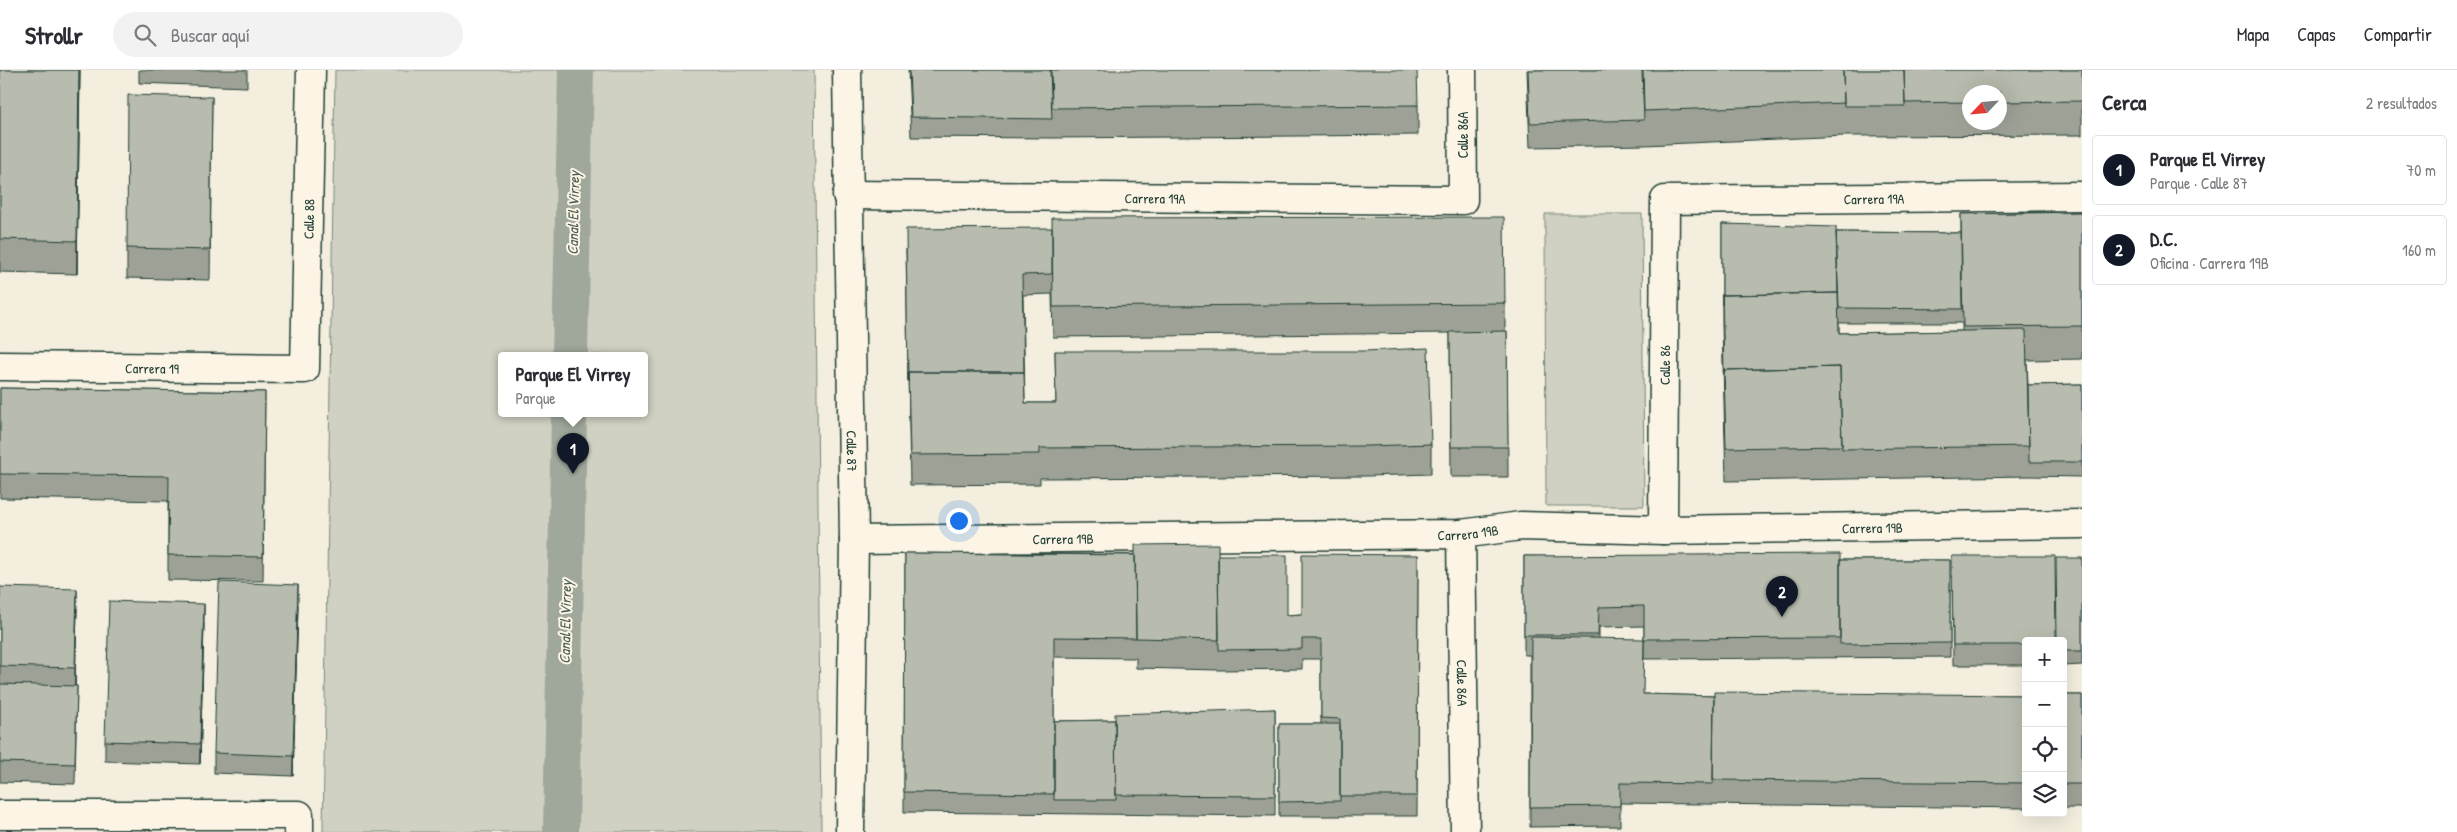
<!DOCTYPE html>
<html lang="es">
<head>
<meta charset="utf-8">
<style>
	:root { --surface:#fff; --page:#f2f2f3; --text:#2b2b33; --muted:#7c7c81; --line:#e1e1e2; --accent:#111827 }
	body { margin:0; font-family:"Patrick Hand",sans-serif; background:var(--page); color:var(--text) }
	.controls { position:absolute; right:15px; bottom:15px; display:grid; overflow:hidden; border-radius:5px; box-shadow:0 5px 20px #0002 }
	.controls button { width:45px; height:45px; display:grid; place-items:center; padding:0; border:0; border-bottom:1px solid var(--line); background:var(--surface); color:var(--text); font:25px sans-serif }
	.compass { position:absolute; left:1962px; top:15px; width:45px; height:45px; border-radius:50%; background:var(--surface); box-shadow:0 5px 20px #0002; rotate:244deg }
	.you { position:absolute; left:958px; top:450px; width:18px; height:18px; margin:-12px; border:4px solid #fff; border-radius:50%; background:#1a73e8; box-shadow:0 0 0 8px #1a73e833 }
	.badge { display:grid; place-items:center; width:32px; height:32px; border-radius:50%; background:var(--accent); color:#fff; font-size:16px; font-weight:700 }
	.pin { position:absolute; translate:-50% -41px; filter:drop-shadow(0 1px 2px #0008) }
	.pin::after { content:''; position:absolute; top:26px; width:18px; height:15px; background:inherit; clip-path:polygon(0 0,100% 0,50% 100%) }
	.popup { position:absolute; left:498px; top:282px; width:150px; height:65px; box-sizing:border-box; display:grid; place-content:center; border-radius:5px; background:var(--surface); filter:drop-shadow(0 1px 4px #0005); font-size:16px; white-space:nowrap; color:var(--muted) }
	.popup b { font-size:19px; color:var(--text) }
	.popup::after { content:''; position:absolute; left:50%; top:100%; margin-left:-10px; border:10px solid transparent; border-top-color:var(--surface) }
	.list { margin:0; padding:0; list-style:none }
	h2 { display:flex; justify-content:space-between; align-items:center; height:65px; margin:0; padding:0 20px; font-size:21px }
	h2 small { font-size:16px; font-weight:400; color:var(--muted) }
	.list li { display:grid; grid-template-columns:32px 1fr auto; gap:15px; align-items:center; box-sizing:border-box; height:70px; margin:0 10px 10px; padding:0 10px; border:1px solid var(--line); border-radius:5px }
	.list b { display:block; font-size:19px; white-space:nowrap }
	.list p { margin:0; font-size:16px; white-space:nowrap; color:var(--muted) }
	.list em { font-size:16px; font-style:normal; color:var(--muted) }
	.icon { flex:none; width:28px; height:28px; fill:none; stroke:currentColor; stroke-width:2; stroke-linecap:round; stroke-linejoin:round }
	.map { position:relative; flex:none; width:2082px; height:762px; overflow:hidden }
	header { display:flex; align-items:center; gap:30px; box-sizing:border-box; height:70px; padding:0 25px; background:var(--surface); border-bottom:1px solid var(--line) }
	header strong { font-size:24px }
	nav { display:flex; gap:28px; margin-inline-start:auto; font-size:18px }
	.search { width:350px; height:45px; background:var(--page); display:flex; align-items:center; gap:12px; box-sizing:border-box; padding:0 18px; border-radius:28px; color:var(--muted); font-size:19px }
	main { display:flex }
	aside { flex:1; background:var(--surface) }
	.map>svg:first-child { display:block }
	.green { fill:#d0d1c2; stroke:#78877b; fill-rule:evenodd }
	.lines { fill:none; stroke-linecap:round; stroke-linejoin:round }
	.canal { stroke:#a0a89b; stroke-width:36 }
	.minor-casing { stroke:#1f3d34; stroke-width:31 }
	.minor { stroke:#fcf5e5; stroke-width:28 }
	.wall { fill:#9ea296; stroke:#1f3d34; fill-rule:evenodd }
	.shaded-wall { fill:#81847a; stroke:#1f3d34 }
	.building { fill:#b8bcae; stroke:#1f3d34 }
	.labels { text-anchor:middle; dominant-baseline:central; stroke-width:4; stroke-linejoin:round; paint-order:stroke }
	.street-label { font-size:14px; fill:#1f3d34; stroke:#fcf5e5 }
	.water-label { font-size:15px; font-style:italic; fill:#465d53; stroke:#fcf5e5 }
</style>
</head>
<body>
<header>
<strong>Strollr</strong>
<div class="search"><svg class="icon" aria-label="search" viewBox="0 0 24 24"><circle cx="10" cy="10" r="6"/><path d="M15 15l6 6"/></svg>Buscar aquí</div>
<nav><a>Mapa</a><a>Capas</a><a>Compartir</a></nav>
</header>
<main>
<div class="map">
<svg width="2082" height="762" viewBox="0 0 2082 762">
	<rect width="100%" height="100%" fill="#f3eede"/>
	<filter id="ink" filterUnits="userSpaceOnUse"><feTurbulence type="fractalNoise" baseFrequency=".02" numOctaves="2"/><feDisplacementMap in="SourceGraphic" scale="10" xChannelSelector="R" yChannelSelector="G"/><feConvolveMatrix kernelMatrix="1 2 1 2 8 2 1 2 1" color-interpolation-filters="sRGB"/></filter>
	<g filter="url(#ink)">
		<path class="green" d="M335 0H814L821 762H323ZM644 285V343H502V285Z
			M1545 144H1642L1644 436H1546Z"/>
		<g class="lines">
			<path class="canal" d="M570 285 576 0
				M561 762 569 343"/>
			<defs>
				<g id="minor">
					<path id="s1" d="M847 0 854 470 850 762"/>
					<path id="s2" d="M847 125 1463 130 1462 0"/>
					<path id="s3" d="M0 296 305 299 311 0"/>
					<path id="s4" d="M1663 460 1665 130 2082 126"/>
					<path id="s5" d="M1461 464 1465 762"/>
					<path id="s6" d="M854 470 1461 464 1521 456 1663 460 2082 454"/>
					<path d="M0 745H299V762"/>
				</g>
			</defs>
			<use href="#minor" class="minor-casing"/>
			<use href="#minor" class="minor"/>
		</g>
		<path class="wall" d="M0 0H80L77 204 0 202Z
			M139 0H247V17L139 13Z
			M908 0H1050L1418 35V65L1052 68 911 67Z
			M1527 0H2082V65L1844 66 1644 75 1530 77ZM1970 22H2000V52H1970Z
			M212 27 210 210 127 208V178Z
			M2082 142V289L2027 290 2028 315 2082 314V407L2029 406 1726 411 1722 254V154L1836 162 1961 163V144ZM1839 253H1962V261L1839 263Z
			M906 179 1505 233V262L1507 261 1508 407H1451L1450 263 1053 267 1052 224 1023 225 1025 333H1056L1055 281 1431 374V404L1367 406 1040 408V414L910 415Z
			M0 318 265 322 263 511 168 510V431L0 428Z
			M905 483 1218 485 1287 545 1302 544 1418 485 1417 746H1279V654H1321V589H1302V599L1219 600 1136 598V588L1054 587V651L1115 650 1275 639V746L904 742Z
			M1524 486 1840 490H1950V587L1644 589V556L1599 557V568L1643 624 1714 626 2026 625V738L1620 733V756L1530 757V585H1524Z
			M1952 486 2026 571V595H1953Z
			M2082 488V595L2063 596V571Z
			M0 517 77 539 75 616H77L75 714 0 712Z
			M298 535 293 706 214 703V683Z
			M204 554 200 694 105 691V671Z
			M2063 625H2082V738H2063Z"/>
		<path class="shaded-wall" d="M79 0H80L77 204V171Z
			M298 515V535L293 706V686Z
			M77 519V539L75 618V598Z
			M204 534V554L200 694V674Z"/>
		<path class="building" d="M0 0H79L77 171 0 169Z
			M909 0H1050L1052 49 911 47Z
			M1051 0H1417L1418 35 1052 38Z
			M1528 0H1642L1644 50 1530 53Z
			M1643 0H1843L1844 33 1644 41Z
			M1843 0H1904L1905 36H1844Z
			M1904 0H2082V31L2000 32V22H1970V32L1905 33Z
			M128 25 212 27 210 180 127 178Z
			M2082 142V256L1963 257 1961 144Z
			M1504 147 1505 233 1053 237 1052 148Z
			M1722 154 1836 157 1838 223 1722 225V235Z
			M1052 158V204L1022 205 1024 302H908V312L906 159Z
			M1836 162 1961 163 1962 239 1839 238Z
			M1838 223 1839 263 2026 260 2029 376 1842 379 1840 297 1724 300V303L1722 225Z
			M1507 261 1508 377H1451L1450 262Z
			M1428 278 1431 374 1367 376 1040 378V384L910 385 908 302H1024L1025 333H1056L1055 281H1365Z
			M1840 297 1842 376 1726 378 1724 300Z
			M2082 314V392H2029L2028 315Z
			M0 318 265 322 263 487 168 485 169 406 0 404Z
			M1218 474 1219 570 1136 568 1135 475Z
			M905 483 1135 485 1136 568 1054 567V724L904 722Z
			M1302 484 1418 485 1417 726H1340V649L1321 648V569H1302V579L1219 580 1218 485H1287V545L1302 544Z
			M1840 484V568L1644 569V536L1599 537 1598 565H1524V486Z
			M1952 486H2055L2056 571H2026V575H1953Z
			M2056 488H2082V581H2063V571H2057Z
			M1840 490H1950V573L1840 574Z
			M219 512 298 515 293 686 214 683Z
			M0 517 77 519 75 598 0 596Z
			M109 531 204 534 200 674 105 671Z
			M1531 567 1644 569 1643 624 1714 626 1713 714 1620 713V736L1530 737Z
			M0 614 77 616 75 694 0 692Z
			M1714 622 2026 625V713L1713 710Z
			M2063 625H2082V714H2063Z
			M1275 639V726L1116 725 1115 644Z
			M1115 650 1116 730H1054V651Z
			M1279 654H1340V731L1279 732Z"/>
	</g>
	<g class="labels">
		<g class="street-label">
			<text transform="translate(1462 65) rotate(-90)">Calle 86A</text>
			<text stroke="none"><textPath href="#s2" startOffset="308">Carrera 19A</textPath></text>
			<text stroke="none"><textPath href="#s4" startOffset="539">Carrera 19A</textPath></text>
			<text stroke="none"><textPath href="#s3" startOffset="455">Calle 88</textPath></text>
			<text stroke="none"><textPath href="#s4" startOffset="165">Calle 86</textPath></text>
			<text stroke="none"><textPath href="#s3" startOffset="152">Carrera 19</textPath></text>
			<text stroke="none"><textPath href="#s1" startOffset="381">Calle 87</textPath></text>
			<text stroke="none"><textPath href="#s6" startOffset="1019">Carrera 19B</textPath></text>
			<text stroke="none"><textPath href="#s6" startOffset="614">Carrera 19B</textPath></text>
			<text stroke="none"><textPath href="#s6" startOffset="209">Carrera 19B</textPath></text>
			<text stroke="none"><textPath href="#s5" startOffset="149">Calle 86A</textPath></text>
		</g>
		<g class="water-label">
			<text transform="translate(573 143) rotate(-89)">Canal El Virrey</text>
			<text transform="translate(565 552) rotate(-89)">Canal El Virrey</text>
		</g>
	</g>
</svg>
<div class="controls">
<button>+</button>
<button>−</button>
<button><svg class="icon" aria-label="locate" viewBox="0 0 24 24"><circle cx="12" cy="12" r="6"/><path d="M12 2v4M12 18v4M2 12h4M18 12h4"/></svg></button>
<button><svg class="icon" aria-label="layers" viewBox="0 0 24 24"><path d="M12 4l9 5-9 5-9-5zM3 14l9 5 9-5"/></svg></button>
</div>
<svg class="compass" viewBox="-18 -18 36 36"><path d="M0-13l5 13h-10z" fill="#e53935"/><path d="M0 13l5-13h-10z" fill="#7c7c81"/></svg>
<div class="you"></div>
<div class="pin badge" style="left:573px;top:404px">1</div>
<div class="popup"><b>Parque El Virrey</b>Parque</div>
<div class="pin badge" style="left:1782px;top:547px">2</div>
</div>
<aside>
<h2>Cerca<small>2 resultados</small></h2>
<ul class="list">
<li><span class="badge">1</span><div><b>Parque El Virrey</b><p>Parque · Calle 87</p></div><em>70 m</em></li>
<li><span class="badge">2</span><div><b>D.C.</b><p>Oficina · Carrera 19B</p></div><em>160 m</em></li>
</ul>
</aside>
</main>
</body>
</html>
